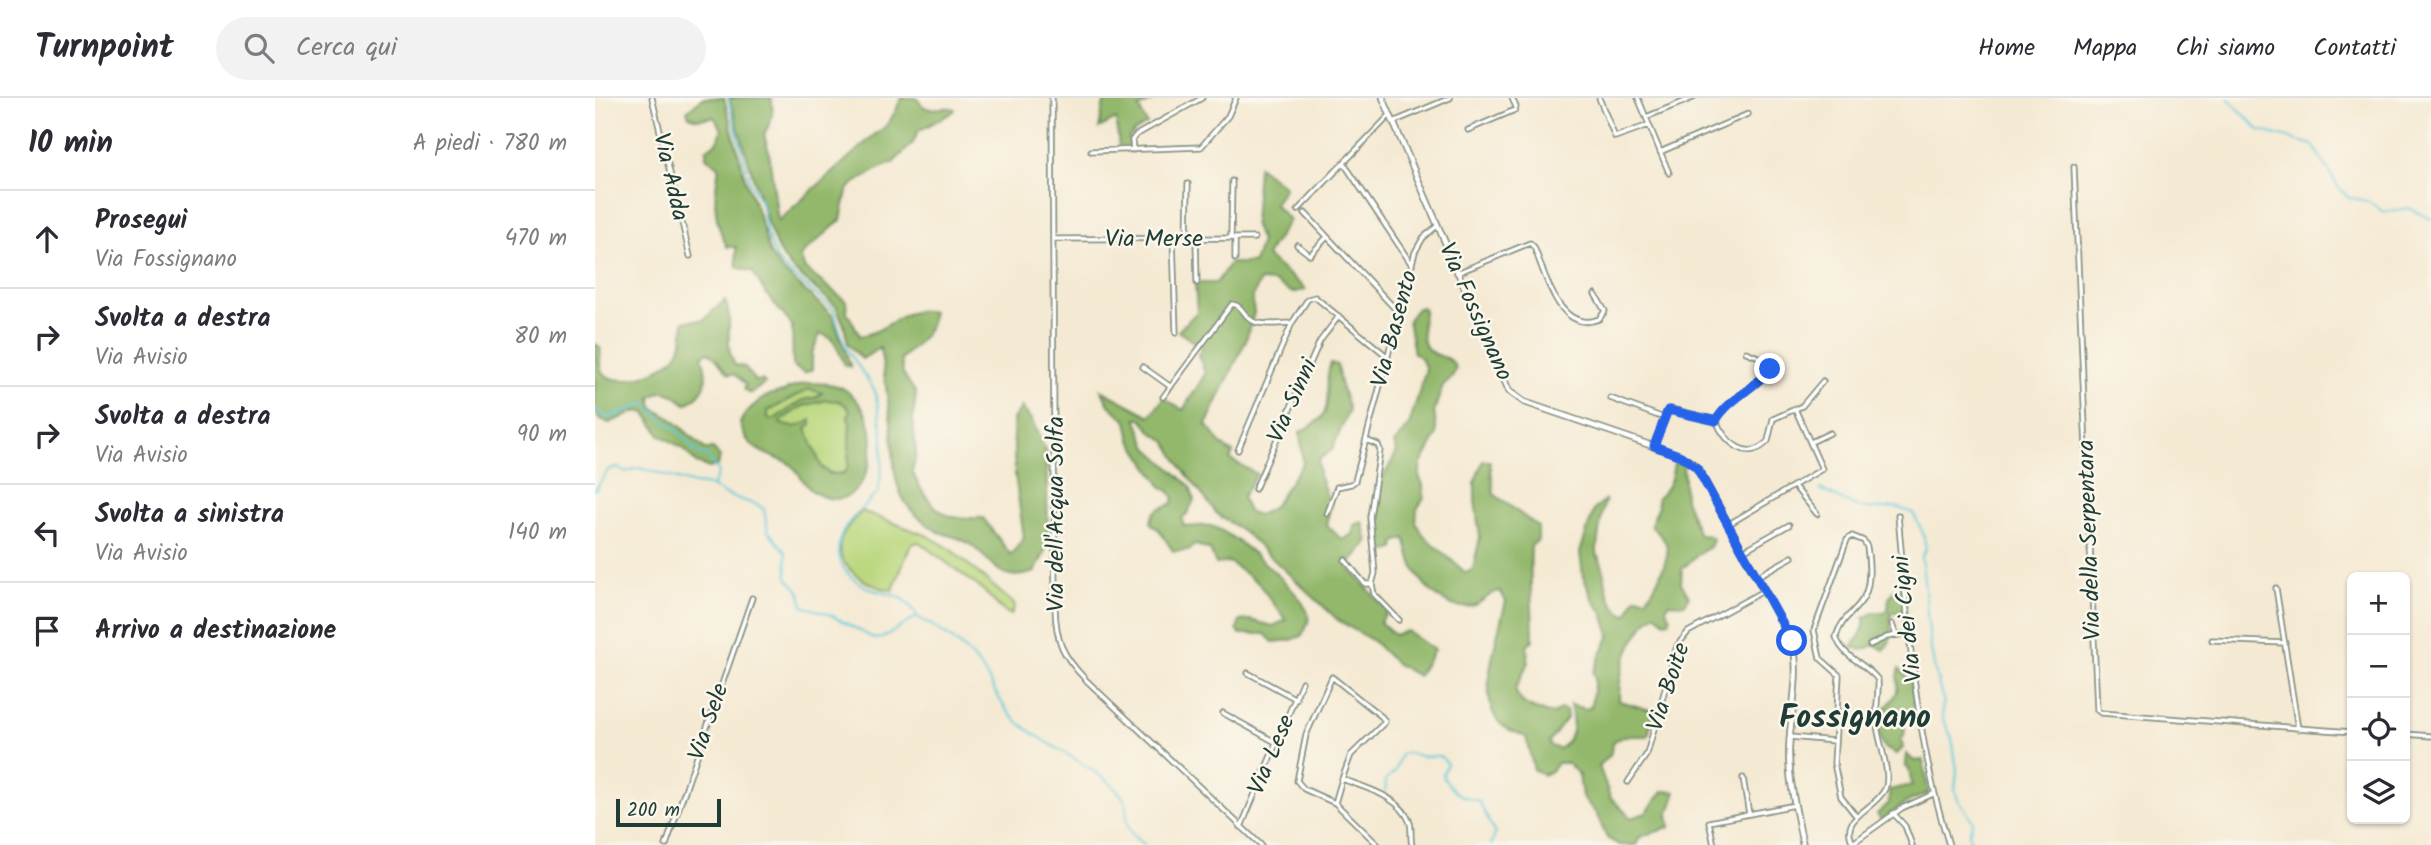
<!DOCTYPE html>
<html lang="it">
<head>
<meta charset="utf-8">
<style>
	:root { --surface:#fff; --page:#f2f2f3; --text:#2b2b33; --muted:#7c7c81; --line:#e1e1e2 }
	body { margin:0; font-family:Kalam,sans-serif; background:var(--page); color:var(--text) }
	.controls { position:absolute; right:21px; bottom:21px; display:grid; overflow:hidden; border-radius:10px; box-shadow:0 2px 5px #0004 }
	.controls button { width:63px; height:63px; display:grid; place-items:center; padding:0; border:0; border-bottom:2px solid var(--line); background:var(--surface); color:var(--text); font:35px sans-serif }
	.scale { position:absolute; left:21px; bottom:18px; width:105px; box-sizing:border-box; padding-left:7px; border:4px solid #1f3d34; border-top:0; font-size:19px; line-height:24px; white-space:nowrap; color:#1f3d34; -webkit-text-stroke:5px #fbf7ec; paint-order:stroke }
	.stop { position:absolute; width:21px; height:21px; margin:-16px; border:5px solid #2563eb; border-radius:50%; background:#fff }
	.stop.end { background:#2563eb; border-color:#fff; box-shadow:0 2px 7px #0008 }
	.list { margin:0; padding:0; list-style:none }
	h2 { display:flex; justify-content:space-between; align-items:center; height:91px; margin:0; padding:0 28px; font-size:30px }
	h2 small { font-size:23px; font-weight:400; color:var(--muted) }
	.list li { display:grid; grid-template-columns:46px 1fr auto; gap:21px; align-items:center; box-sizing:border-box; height:98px; padding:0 28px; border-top:2px solid var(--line) }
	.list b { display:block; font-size:26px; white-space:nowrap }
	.list p { margin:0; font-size:23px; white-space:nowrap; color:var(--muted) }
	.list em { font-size:23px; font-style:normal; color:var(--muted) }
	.icon { flex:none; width:38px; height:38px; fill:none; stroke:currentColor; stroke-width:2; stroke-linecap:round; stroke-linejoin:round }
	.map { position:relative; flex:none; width:1836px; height:747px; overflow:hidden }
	header { display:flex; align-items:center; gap:42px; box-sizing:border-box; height:98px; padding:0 35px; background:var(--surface); border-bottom:2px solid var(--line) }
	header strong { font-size:33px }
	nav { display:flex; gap:38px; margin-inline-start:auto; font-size:24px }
	.search { width:490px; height:63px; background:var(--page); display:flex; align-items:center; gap:18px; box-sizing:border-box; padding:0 24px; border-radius:38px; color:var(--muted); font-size:26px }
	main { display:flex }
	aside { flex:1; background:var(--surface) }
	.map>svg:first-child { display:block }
	.green { fill:#bad77d; stroke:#6c8a58; stroke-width:2 }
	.forest { fill:#93b86c; stroke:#597a50; stroke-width:2; fill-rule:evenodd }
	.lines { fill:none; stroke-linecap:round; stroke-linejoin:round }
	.stream { stroke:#5fc8da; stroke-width:2 }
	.minor-casing { stroke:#8a9383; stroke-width:7 }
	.tertiary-casing { stroke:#8a9383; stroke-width:8 }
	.minor { stroke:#fff; stroke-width:3.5 }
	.tertiary { stroke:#fff; stroke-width:4.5 }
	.route { stroke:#2563eb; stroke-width:9 }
	.labels { text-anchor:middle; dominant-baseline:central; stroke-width:5; stroke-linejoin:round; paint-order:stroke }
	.street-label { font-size:24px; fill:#1f3d34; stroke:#fbf7ec }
	.district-label { font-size:32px; font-weight:bold; fill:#1f3d34; stroke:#fbf7ec }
</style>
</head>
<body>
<header>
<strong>Turnpoint</strong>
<div class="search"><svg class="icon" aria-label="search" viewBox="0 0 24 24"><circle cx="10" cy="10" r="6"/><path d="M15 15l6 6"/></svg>Cerca qui</div>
<nav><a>Home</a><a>Mappa</a><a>Chi siamo</a><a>Contatti</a></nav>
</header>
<main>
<aside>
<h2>10 min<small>A piedi · 780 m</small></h2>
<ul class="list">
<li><svg class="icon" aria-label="ahead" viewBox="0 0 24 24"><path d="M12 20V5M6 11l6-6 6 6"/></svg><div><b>Prosegui</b><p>Via Fossignano</p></div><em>470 m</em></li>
<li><svg class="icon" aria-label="right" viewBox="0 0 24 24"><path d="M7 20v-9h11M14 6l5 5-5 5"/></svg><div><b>Svolta a destra</b><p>Via Avisio</p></div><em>80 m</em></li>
<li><svg class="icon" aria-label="right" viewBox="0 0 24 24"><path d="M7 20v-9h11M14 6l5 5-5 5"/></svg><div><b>Svolta a destra</b><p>Via Avisio</p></div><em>90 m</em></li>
<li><svg class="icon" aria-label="left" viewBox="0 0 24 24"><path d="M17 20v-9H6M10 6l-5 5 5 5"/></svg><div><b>Svolta a sinistra</b><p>Via Avisio</p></div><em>140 m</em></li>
<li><svg class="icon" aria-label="arrive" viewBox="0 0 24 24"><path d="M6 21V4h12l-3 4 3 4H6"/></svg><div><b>Arrivo a destinazione</b></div></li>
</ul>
</aside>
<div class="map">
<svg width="1836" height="747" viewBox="0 0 1836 747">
	<rect width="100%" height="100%" fill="#fbf7ec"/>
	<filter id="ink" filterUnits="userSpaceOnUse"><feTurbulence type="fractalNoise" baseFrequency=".0143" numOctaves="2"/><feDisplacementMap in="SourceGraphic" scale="14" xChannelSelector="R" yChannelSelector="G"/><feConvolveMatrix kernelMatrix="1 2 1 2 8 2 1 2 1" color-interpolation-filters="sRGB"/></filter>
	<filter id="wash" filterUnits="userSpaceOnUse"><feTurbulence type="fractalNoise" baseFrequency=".00686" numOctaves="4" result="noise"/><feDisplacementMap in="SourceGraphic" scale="28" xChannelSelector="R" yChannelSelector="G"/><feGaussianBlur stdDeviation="1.57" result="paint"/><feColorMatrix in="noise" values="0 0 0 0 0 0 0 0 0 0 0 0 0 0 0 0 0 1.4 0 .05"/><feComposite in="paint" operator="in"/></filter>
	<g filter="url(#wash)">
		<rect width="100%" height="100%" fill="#f4e9d2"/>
		<path class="green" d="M214 291 228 294 222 299 208 302 178 322 173 320V313Z
			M232 302C244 302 249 303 256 313L253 319 255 325 253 369 251 374C225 384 216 352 211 331L216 326 213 324C206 330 193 330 185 325L186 322 208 308Z
			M267 413 333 438 354 450 418 505 420 508 416 517 406 511 388 492 324 444 316 446 298 492C277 491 241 471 245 445 247 432 259 422 267 413Z"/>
		<path class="forest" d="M107 0H129L151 84 163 114 175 156 187 172 237 217 256 269 250 267C244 255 240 237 225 236L217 255V272L209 275 198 268 197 227 171 196 158 174 142 169 141 149H132C117 118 119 101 124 68L111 59V52L123 43 127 32 119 19 102 21 94 18 92 13Z
			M134 0H176C180 14 175 25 169 37L174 54 183 123 279 37C293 30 301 14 306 0H322C332 19 341 6 360 11L358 14 323 33 318 45 298 65 285 70 257 87 252 93 246 122 205 158 210 171 251 203 252 214 265 238C291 235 311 206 337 214 338 235 319 248 306 261L308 276 321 295 318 321 321 357 317 373C325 392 338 414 359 419 368 421 379 420 388 420L416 457 429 440 420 377 418 321 427 309 437 323 451 354 453 434 449 456 440 474C404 486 402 467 376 447 367 439 353 438 342 433 334 428 327 422 320 416 294 392 300 357 296 325 293 300 289 275 285 250L267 261 253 246 249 227 241 208 196 170 184 154 174 130Z
			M510 0H563L544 10 552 26 539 34 534 40 535 49H524L521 21 504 30Z
			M663 68 690 89 679 106 694 122 671 158 711 191 698 195 679 184 665 183 657 200 659 215 651 242 611 327C625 338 618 344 638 355L635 361 662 376 647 399 653 414 664 417 677 410 708 365 705 334C711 330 720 327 725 321 739 306 727 285 736 265L742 267 745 285 754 312 737 352 723 362 724 377 736 408 731 426 747 442 758 436 759 427 768 424 773 444 752 468 793 513 785 524 799 537 812 533 839 552 823 578 800 565 778 543 744 523 649 434 622 416 587 370 571 343 557 334 546 320H541L553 350 595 388 599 402 592 416 587 420 588 427C598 432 608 424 619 429 644 440 701 489 712 513 716 522 711 530 707 538L696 542 678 544 670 536H645L642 531 645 523 655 522 678 528 691 522 663 485 634 464 621 466 615 452 599 446 595 452 578 453 564 432 556 425C557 411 565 410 577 406L579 400 574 393 567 389 536 342 532 323 514 307 506 292 555 318 569 300 588 312 610 276 604 257 607 250 583 233 602 214 600 185H621L635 165H659L666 143 659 127Z
			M130 202C140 225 127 245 140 267L150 269 160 283 167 282 170 285 155 296 149 291 151 287 140 276H134C126 269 122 259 113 254L107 258C114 280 113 295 91 306L79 297 68 293 56 299 58 310 77 321 110 351H118L125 359 123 367 114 370 101 365 89 351 65 337 51 315 42 313 14 325 5 322 0 314V246L5 249C7 258 2 268 8 275 25 293 72 272 83 255 89 246 88 233 89 223L108 222Z
			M826 209 829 212C827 224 824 249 838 255 849 261 853 257 861 270L857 279 848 287 839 313 842 337 826 366 824 378 828 387 829 400 822 411 821 425 829 438 871 475 878 471 885 439 880 403V383L888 363H895L899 396 943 429V442L936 448C934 480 938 510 938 542L932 547 933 565 920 591C926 610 940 611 958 616L966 611 971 613 972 620 954 644 956 648 964 651C981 640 979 624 975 607L991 611 996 609 1000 580 998 574 1015 537 1007 513 998 502 988 478 985 454 999 412 1011 401C1008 408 1001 448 1002 455 1003 460 1007 465 1008 470 1011 486 1013 510 1031 517 1037 512 1036 504 1042 499L1051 500C1059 494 1075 459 1072 449 1070 438 1060 435 1056 426L1063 410 1062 400C1075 390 1077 380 1079 365L1088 366 1090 401 1104 437 1115 438 1118 441 1115 449 1104 455 1087 471 1086 485 1094 498 1090 506 1073 505 1071 511 1075 518 1074 523 1070 524 1061 516C1053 520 1050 525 1045 533 1029 557 1024 574 1024 603L1059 613 1053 638H1029L1019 643 1015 657 1004 668 1015 699 1036 720 1051 715 1068 693 1081 694 1073 717 1075 729 1045 739 1041 747H1024L1012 740 1002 717 987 698 984 677 973 665H962L956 673 948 677 939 672 931 639C925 635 916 634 911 630 876 608 904 536 911 503L905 493C893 494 888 506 877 508 854 514 830 491 820 472 815 462 813 450 810 440L800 444 799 451 792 453 785 449 780 427 784 387 802 354 799 345 814 328 831 271 826 260 819 255 813 222 821 211Z
			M212 285C225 286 242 284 253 294 261 300 272 315 274 324 283 353 269 413 229 399 207 391 210 379 195 366 191 363 185 362 181 360 162 353 150 346 145 325 151 311 173 293 189 294L193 291ZM214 291 227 295 222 299 208 302 178 322 173 320V313ZM232 302C244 302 249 303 255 313L253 319 255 325 253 369 248 376H235L227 370 211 331 216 326V322C206 328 197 332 185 325L186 322 208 308Z
			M1309 490 1311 513 1296 515C1295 529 1300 540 1289 552L1280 547 1267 552 1257 549C1263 541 1271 531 1269 520L1279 514 1289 515 1293 512 1294 500 1299 492Z
			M1304 571 1316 583 1320 608 1316 612 1309 613 1304 626 1310 630 1309 638 1306 641 1308 650 1302 656C1297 654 1290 652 1288 647 1285 642 1281 626 1284 620 1288 610 1299 604 1302 593 1304 585 1301 578 1304 571Z
			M1311 656 1319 663 1328 662 1334 695 1314 703 1286 722 1282 716 1294 705V692L1317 687 1314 671 1311 669Z"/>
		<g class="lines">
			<path class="stream" d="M133 0 155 84 167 107 171 134 181 160 188 169 238 211 250 248 280 293 288 337 287 369 283 394 266 412
				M1633 0 1664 32 1718 47 1744 90 1754 100C1769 101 1777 104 1788 114L1814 110 1836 121
				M0 311 12 320 51 305 64 319 80 330 102 354 113 359 124 374 118 387
				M1225 391 1261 409 1283 411 1301 409 1318 415 1328 435 1331 451 1326 459C1334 509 1331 555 1349 604L1347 611 1348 622 1357 640 1362 672 1360 691 1362 700 1378 723 1374 735 1375 741 1381 747
				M0 392 14 371 23 370 30 374 43 370 53 372 99 386 117 388 129 396 165 408 169 412 173 433 191 454 192 479 205 494 208 508 234 516 280 541 287 540 322 519C350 534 374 551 391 577 400 592 408 611 421 622 451 649 502 667 526 697 539 713 520 728 550 747
				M263 414C236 441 235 470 271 489 283 495 297 495 308 501 315 505 318 512 322 518
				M790 696 791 682 800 673 806 656C814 654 817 656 825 658 837 661 844 652 852 666L848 675 849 681 859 693 867 698 884 703 900 736 896 747"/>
		</g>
	</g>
	<g filter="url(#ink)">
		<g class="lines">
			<defs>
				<path id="minor" d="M57 0 95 158
					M457 0 460 509C461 544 467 557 491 582L666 747
					M1004 0 1020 39 1054 27
					M1043 0 1074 75
					M1051 19 1098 0
					M798 24 855 0
					M873 32 920 12 921 9 917 0
					M538 52 537 42 541 37 607 0
					M496 53 606 49 633 18 641 0
					M1065 54 1153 16
					M750 67 817 167
					M1479 69 1502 612 1506 615 1757 634
					M703 112 795 17
					M710 115 804 215
					M578 140 581 235
					M592 140 593 86
					M601 140 602 185
					M636 140 637 83
					M458 141 660 140
					M702 147 715 157 732 139
					M640 161V140
					M862 175 935 145 939 149C950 175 964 237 1004 221L1010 213 1000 196
					M548 269 576 289
					M568 299 637 206C648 208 647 215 655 221 663 229 686 225 697 225L713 201 720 199 793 259
					M1015 300 1069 320
					M1121 322C1131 303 1160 290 1175 271L1171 262 1151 254
					M1216 344 1235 335
					M1059 348 1071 314 1075 311 1121 322C1130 345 1153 365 1173 343L1178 321 1207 308 1228 283
					M643 352 697 225
					M1199 388 1222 416
					M660 391 725 243 744 218
					M732 416 742 389 756 386 760 383 820 154 828 140 842 128
					M1303 417C1313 528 1320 640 1354 747
					M1134 426 1227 371 1201 313
					M1148 453 1194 427
					M750 462 770 486H777L780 475 775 419 785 352 783 347 771 342
					M1163 478 1197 459
					M777 486 779 496 804 522
					M1681 490 1703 631
					M1297 526 1301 537
					M1617 542 1690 545
					M1275 547 1292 539 1314 535
					M653 575 701 601
					M628 615 682 645
					M1810 636 1836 638
					M1195 639 1239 643
					M1148 680 1154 716
					M747 681 756 657 790 624 787 619 737 579 711 637 702 683 709 691 740 705 783 747
					M1033 684 1052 656 1082 548 1093 534 1170 492
					M740 705 747 681C770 690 806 698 815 725 817 732 815 740 817 747
					M1298 715 1310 728 1317 747
					M646 729 707 584
					M1258 745 1307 710 1338 696
					M71 747 157 500
					M1119 747 1114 724 1200 707
					M1259 747C1242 719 1279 713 1290 691 1297 676 1283 643 1282 626 1280 611 1284 596 1283 582 1271 565 1248 560 1241 539 1247 518 1261 514 1269 499 1276 486 1274 462 1272 449L1269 443 1257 438 1252 442 1219 532 1225 560 1244 577 1239 665 1246 699 1262 719"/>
				<path id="tertiary" d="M788 0 914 293 929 304 1084 357 1099 366 1107 378 1198 546C1206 578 1194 621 1194 655 1194 686 1202 717 1208 747"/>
			</defs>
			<use href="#minor" class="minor-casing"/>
			<use href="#tertiary" class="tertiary-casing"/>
			<use href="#minor" class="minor"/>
			<use href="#tertiary" class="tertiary"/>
		</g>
	</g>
	<g class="lines" filter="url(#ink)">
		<path class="route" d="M1175 271C1161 290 1132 302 1121 323L1073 312 1059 348 1086 358 1102 370 1197 543"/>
	</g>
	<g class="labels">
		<g class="street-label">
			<text transform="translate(75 79) rotate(77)">Via Adda</text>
			<text x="559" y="141">Via Merse</text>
			<text transform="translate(880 214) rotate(66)">Via Fossignano</text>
			<text transform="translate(800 231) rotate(-75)">Via Basento</text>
			<text transform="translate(698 303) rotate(-66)">Via Sinni</text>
			<text transform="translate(461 416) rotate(-90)">Via dell'Acqua Solfa</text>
			<text transform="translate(1495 442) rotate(-92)">Via della Serpentara</text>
			<text transform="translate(1313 521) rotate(-96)">Via dei Cigni</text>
			<text transform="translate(1074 589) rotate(-72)">Via Boite</text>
			<text transform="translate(114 624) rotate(-71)">Via Sele</text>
			<text transform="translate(677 657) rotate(-67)">Via Lese</text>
		</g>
		<g class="district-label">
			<text x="1260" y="620">Fossignano</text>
		</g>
	</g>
</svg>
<div class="controls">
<button>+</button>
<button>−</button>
<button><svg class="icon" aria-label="locate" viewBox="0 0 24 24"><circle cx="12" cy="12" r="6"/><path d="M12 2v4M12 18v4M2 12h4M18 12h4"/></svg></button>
<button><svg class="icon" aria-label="layers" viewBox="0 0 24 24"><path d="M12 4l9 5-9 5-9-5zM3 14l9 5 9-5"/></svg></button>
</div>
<div class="scale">200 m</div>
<div class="stop" style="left:1197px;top:543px"></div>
<div class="stop end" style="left:1175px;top:271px"></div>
</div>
</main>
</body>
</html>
